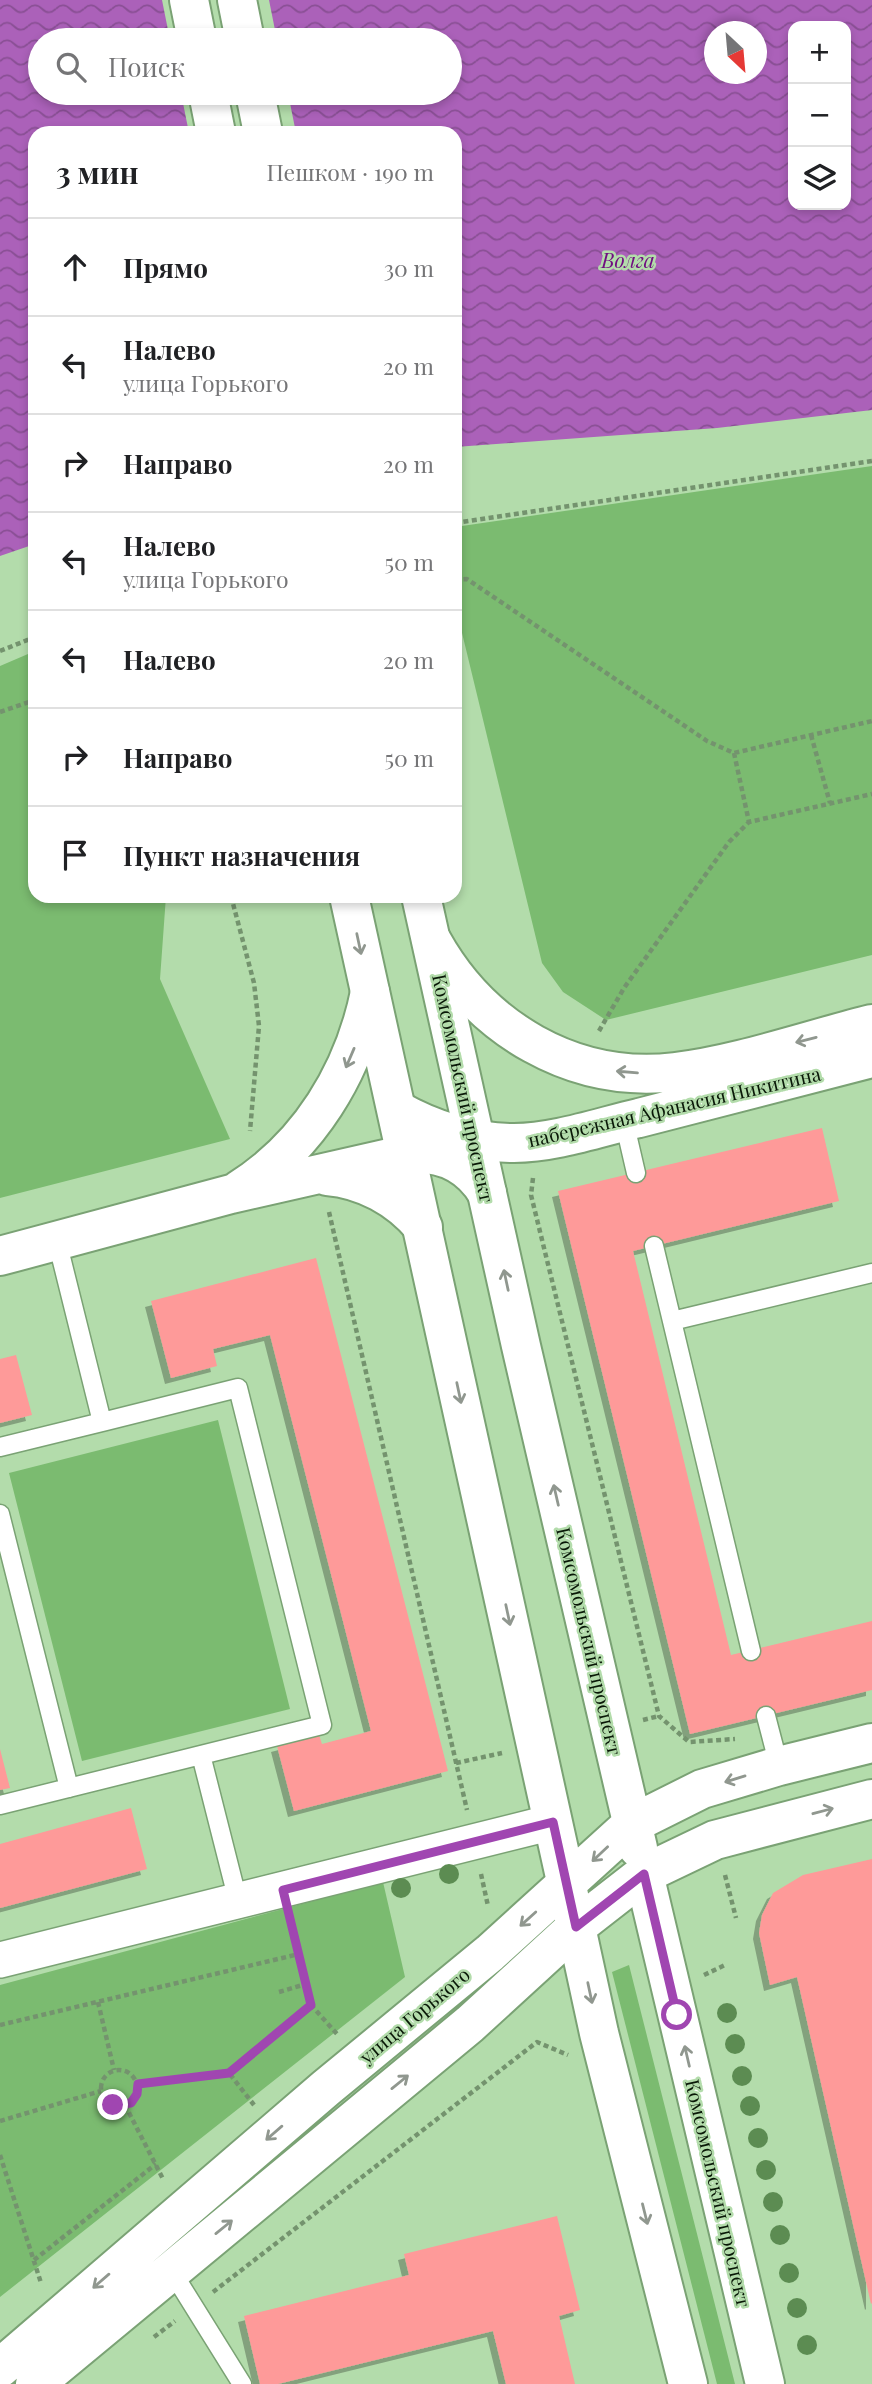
<!DOCTYPE html>
<html lang="ru">
<head>
<meta charset="utf-8">
<style>
	:root { --surface:#fff; --page:#f2f2f2; --text:#202124; --muted:#757577; --line:#e0e0e0 }
	body { margin:0; font-family:"Playfair Display",serif; background:var(--page); color:var(--text) }
	.controls { position:absolute; right:21px; top:21px; display:grid; overflow:hidden; border-radius:14px; box-shadow:0 4px 10px #0003 }
	.controls button { width:63px; height:63px; display:grid; place-items:center; padding:0; border:0; border-bottom:2px solid var(--line); background:var(--surface); color:var(--text); font:35px sans-serif }
	.compass { position:absolute; left:704px; top:21px; width:63px; height:63px; border-radius:50%; background:var(--surface); box-shadow:0 4px 10px #0003; rotate:154deg }
	.stop { position:absolute; width:21px; height:21px; margin:-16px; border:5px solid #a046b1; border-radius:50%; background:#fff }
	.stop.end { background:#a046b1; border-color:#fff; box-shadow:0 2px 7px #0008 }
	.list { margin:0; padding:0; list-style:none }
	h2 { display:flex; justify-content:space-between; align-items:center; height:91px; margin:0; padding:0 28px; font-size:30px }
	h2 small { font-size:23px; font-weight:400; color:var(--muted) }
	.list li { display:grid; grid-template-columns:46px 1fr auto; gap:21px; align-items:center; box-sizing:border-box; height:98px; padding:0 28px; border-top:2px solid var(--line) }
	.list b { display:block; font-size:26px; white-space:nowrap }
	.list p { margin:0; font-size:23px; white-space:nowrap; color:var(--muted) }
	.list em { font-size:23px; font-style:normal; color:var(--muted) }
	.icon { flex:none; width:38px; height:38px; fill:none; stroke:currentColor; stroke-width:2; stroke-linecap:round; stroke-linejoin:round }
	.map { position:relative; flex:none; width:872px; height:2384px; overflow:hidden }
	.search { position:absolute; background:var(--surface); box-shadow:0 4px 10px #0003; left:28px; top:28px; width:434px; height:77px; display:flex; align-items:center; gap:18px; box-sizing:border-box; padding:0 24px; border-radius:38px; color:var(--muted); font-size:26px }
	.panel { position:absolute; background:var(--surface); box-shadow:0 4px 10px #0003; left:28px; top:126px; width:434px; height:777px; border-radius:21px }
	.map>svg:first-child { display:block }
	.green { fill:#7bbb70 }
	.water { fill:url(#water-waves); fill-rule:evenodd }
	.pier { fill:#b3dcab }
	.building { fill:#fe9a99; filter:url(#shadow) }
	.lines { fill:none; stroke-linecap:round; stroke-linejoin:round }
	.lane-casing { stroke:#7aa274; stroke-width:21 }
	.street-casing { stroke:#7aa274; stroke-width:38 }
	.secondary-casing { stroke:#7aa274; stroke-width:42 }
	.primary-casing { stroke:#7aa274; stroke-width:42 }
	.path { stroke:#74936e; stroke-width:4.5; stroke-dasharray:5 3.5; stroke-linecap:butt }
	.lane { stroke:#fff; stroke-width:18 }
	.street { stroke:#fff; stroke-width:35 }
	.secondary { stroke:#fff; stroke-width:38 }
	.primary { stroke:#fff; stroke-width:38 }
	.tree { fill:#5c8c52 }
	.oneway { stroke:#90978f }
	.route { stroke:#a046b1; stroke-width:9 }
	.labels { text-anchor:middle; dominant-baseline:central; stroke-width:5; stroke-linejoin:round; paint-order:stroke }
	.street-label { font-size:19px; fill:#091807; stroke:#b3dcab }
	.water-label { font-size:21px; font-style:italic; fill:#700e81; stroke:#b3dcab }
</style>
</head>
<body>
<div class="map">
<svg width="872" height="2384" viewBox="0 0 872 2384">
	<defs>
		<pattern id="water-waves" width="16" height="10" patternUnits="userSpaceOnUse" patternTransform="scale(1.75)"><rect width="16" height="10" fill="#ab61b9"/><path d="M0 5q4-4 8 0t8 0" fill="none" stroke="#894f94"/></pattern>
		<filter id="shadow"><feDropShadow dx="-6" dy="6" stdDeviation="0" flood-color="#0004"/></filter>
	</defs>
	<rect width="100%" height="100%" fill="#b3dcab"/>
	<path class="green" d="M872 466V955L606 1020 563 992 542 963 455 604V527Z
		M35 651V896H166L160 979 230 1139 0 1198V666Z
		M218 1420 290 1709 82 1761 9 1473Z
		M383 1882 405 1977 0 2297V1985Z
		M629 1965 735 2384H717L612 1972Z"/>
	<path class="water" d="M0 0H872V410L717 428 455 447V133H35V544L0 556ZM793 26H846V205H793ZM714 32H756V74H714ZM40 40H450V93H40Z"/>
	<path class="pier" d="M162 0H269L277 40H170Z
		M181 93H288L296 133H189Z"/>
	<path class="building" d="M822 1128 839 1201 633 1251 731 1655 872 1621V1690L690 1734 558 1191Z
		M316 1258 448 1771 294 1811 277 1746 319 1735 322 1744 371 1731 270 1335 213 1349 217 1366 171 1378 151 1301Z
		M16 1355 32 1415 0 1423V1359Z
		M0 1749 10 1788 0 1790Z
		M131 1808 147 1869 0 1908V1844Z
		M872 1859V2303L871 2304 797 1977 770 1985 759 1933 762 1915 773 1893 803 1875Z
		M557 2216 580 2310 559 2316 575 2384H506L493 2331 278 2384H260L244 2316 409 2275 404 2254Z"/>
	<g class="lines">
		<defs>
			<path id="lane" d="M624 1121 636 1173
				M57 1241 102 1422 238 1388 322 1725 201 1755
				M654 1246 751 1651
				M672 1321 872 1273
				M0 1447 102 1422
				M0 1514 69 1788
				M766 1716 779 1766
				M0 1805 201 1755 238 1901
				M171 2270 242 2384"/>
			<path id="street" d="M0 1960 553 1822"/>
			<path id="secondary" d="M432 941C481 1029 573 1084 675 1072 737 1065 811 1039 872 1024
				M397 1110C432 1130 474 1143 514 1143 555 1143 600 1127 639 1118 717 1098 795 1078 872 1058
				M327 1176C364 1179 399 1198 423 1227
				M239 1190C309 1146 354 1072 370 992
				M0 1256 231 1194 407 1154C441 1151 469 1163 487 1193
				M644 1874 765 2384
				M576 1927 599 2033 688 2384"/>
			<path id="primary" d="M189 0 197 40
				M237 0 245 40
				M208 93 216 133
				M255 93 263 133
				M349 896 576 1927
				M421 896 521 1346 638 1848
				M0 2368 326 2088 490 1953 632 1824 702 1789 779 1766 872 1743
				M35 2384 470 2024 576 1927 644 1874 715 1840 872 1799"/>
		</defs>
		<use href="#lane" class="lane-casing"/>
		<use href="#street" class="street-casing"/>
		<use href="#secondary" class="secondary-casing"/>
		<use href="#primary" class="primary-casing"/>
		<path class="path" d="M455 523 872 461
			M455 580 467 579 707 741 734 753 872 721
			M0 651 35 637
			M0 712 35 700
			M811 735 830 803
			M734 753 749 822 872 794
			M231 896 254 983 259 1026 250 1131
			M599 1031 624 988 729 842 749 822
			M533 1178 531 1195 659 1716 689 1742 735 1739
			M329 1212 467 1810
			M643 1720 659 1716
			M456 1763 502 1753
			M481 1874 488 1906
			M725 1875 736 1918
			M291 1922 311 2005 337 2034
			M704 1975 725 1965
			M279 1992 306 1984
			M98 2002 114 2070
			M0 2025 299 1954
			M101 2088a18 18 0 1 1 36 0a18 18 0 1 1-36 0Z
			M229 2073 311 2005
			M138 2084 229 2073 254 2105
			M125 2105 163 2179
			M0 2121 101 2091
			M0 2155 41 2283
			M34 2260 156 2164
			M213 2292 537 2042 568 2055
			M154 2337 175 2321"/>
		<use href="#lane" class="lane"/>
		<use href="#street" class="street"/>
		<use href="#secondary" class="secondary"/>
		<use href="#primary" class="primary"/>
	</g>
	<g class="tree">
		<circle cx="449" cy="1874" r="10"/>
		<circle cx="401" cy="1888" r="10"/>
		<circle cx="727" cy="2013" r="10"/>
		<circle cx="735" cy="2044" r="10"/>
		<circle cx="742" cy="2076" r="10"/>
		<circle cx="750" cy="2106" r="10"/>
		<circle cx="758" cy="2138" r="10"/>
		<circle cx="766" cy="2170" r="10"/>
		<circle cx="773" cy="2202" r="10"/>
		<circle cx="780" cy="2235" r="10"/>
		<circle cx="789" cy="2273" r="10"/>
		<circle cx="797" cy="2308" r="10"/>
		<circle cx="807" cy="2345" r="10"/>
	</g>
	<defs><path id="oneway-shaft" d="M-6 0H5M1.5-3L5.5 0L1.5 3" fill="none" stroke-width="1.6" stroke-linecap="round" stroke-linejoin="round" transform="scale(1.75)"/></defs>
	<g class="oneway">
		<use href="#oneway-shaft" transform="translate(359 944) rotate(78)"/>
		<use href="#oneway-shaft" transform="translate(806 1040) rotate(166)"/>
		<use href="#oneway-shaft" transform="translate(350 1058) rotate(113)"/>
		<use href="#oneway-shaft" transform="translate(627 1072) rotate(-175)"/>
		<use href="#oneway-shaft" transform="translate(506 1280) rotate(-102)"/>
		<use href="#oneway-shaft" transform="translate(459 1393) rotate(78)"/>
		<use href="#oneway-shaft" transform="translate(556 1495) rotate(-103)"/>
		<use href="#oneway-shaft" transform="translate(508 1615) rotate(78)"/>
		<use href="#oneway-shaft" transform="translate(735 1779) rotate(163)"/>
		<use href="#oneway-shaft" transform="translate(823 1811) rotate(-15)"/>
		<use href="#oneway-shaft" transform="translate(600 1854) rotate(137)"/>
		<use href="#oneway-shaft" transform="translate(528 1919) rotate(138)"/>
		<use href="#oneway-shaft" transform="translate(590 1993) rotate(78)"/>
		<use href="#oneway-shaft" transform="translate(687 2056) rotate(-103)"/>
		<use href="#oneway-shaft" transform="translate(400 2082) rotate(-39)"/>
		<use href="#oneway-shaft" transform="translate(274 2133) rotate(139)"/>
		<use href="#oneway-shaft" transform="translate(645 2214) rotate(76)"/>
		<use href="#oneway-shaft" transform="translate(224 2227) rotate(-39)"/>
		<use href="#oneway-shaft" transform="translate(101 2281) rotate(139)"/>
	</g>
	<g class="lines">
		<path class="route" d="M113 2105 131 2103 137 2094 138 2084 229 2073 311 2005 283 1890 553 1822 576 1927 644 1874 677 2015"/>
	</g>
	<g class="labels">
		<g class="street-label">
			<text transform="translate(464 1088) rotate(78)">Комсомольский проспект</text>
			<text transform="translate(674 1106) rotate(-13)">набережная Афанасия Никитина</text>
			<text transform="translate(590 1641) rotate(77)">Комсомольский проспект</text>
			<text transform="translate(414 2015) rotate(-40)">улица Горького</text>
			<text transform="translate(719 2193) rotate(77)">Комсомольский проспект</text>
		</g>
		<g class="water-label">
			<text x="628" y="259">Волга</text>
		</g>
	</g>
</svg>
<div class="controls">
<button>+</button>
<button>−</button>
<button><svg class="icon" aria-label="layers" viewBox="0 0 24 24"><path d="M12 4l9 5-9 5-9-5zM3 14l9 5 9-5"/></svg></button>
</div>
<svg class="compass" viewBox="-18 -18 36 36"><path d="M0-13l5 13h-10z" fill="#e53935"/><path d="M0 13l5-13h-10z" fill="#757577"/></svg>
<div class="stop" style="left:677px;top:2015px"></div>
<div class="stop end" style="left:113px;top:2105px"></div>
<div class="search"><svg class="icon" aria-label="search" viewBox="0 0 24 24"><circle cx="10" cy="10" r="6"/><path d="M15 15l6 6"/></svg>Поиск</div>
<section class="panel">
<h2>3 мин<small>Пешком · 190 m</small></h2>
<ul class="list">
<li><svg class="icon" aria-label="ahead" viewBox="0 0 24 24"><path d="M12 20V5M6 11l6-6 6 6"/></svg><div><b>Прямо</b></div><em>30 m</em></li>
<li><svg class="icon" aria-label="left" viewBox="0 0 24 24"><path d="M17 20v-9H6M10 6l-5 5 5 5"/></svg><div><b>Налево</b><p>улица Горького</p></div><em>20 m</em></li>
<li><svg class="icon" aria-label="right" viewBox="0 0 24 24"><path d="M7 20v-9h11M14 6l5 5-5 5"/></svg><div><b>Направо</b></div><em>20 m</em></li>
<li><svg class="icon" aria-label="left" viewBox="0 0 24 24"><path d="M17 20v-9H6M10 6l-5 5 5 5"/></svg><div><b>Налево</b><p>улица Горького</p></div><em>50 m</em></li>
<li><svg class="icon" aria-label="left" viewBox="0 0 24 24"><path d="M17 20v-9H6M10 6l-5 5 5 5"/></svg><div><b>Налево</b></div><em>20 m</em></li>
<li><svg class="icon" aria-label="right" viewBox="0 0 24 24"><path d="M7 20v-9h11M14 6l5 5-5 5"/></svg><div><b>Направо</b></div><em>50 m</em></li>
<li><svg class="icon" aria-label="arrive" viewBox="0 0 24 24"><path d="M6 21V4h12l-3 4 3 4H6"/></svg><div><b>Пункт назначения</b></div></li>
</ul>
</section>
</div>
</body>
</html>
